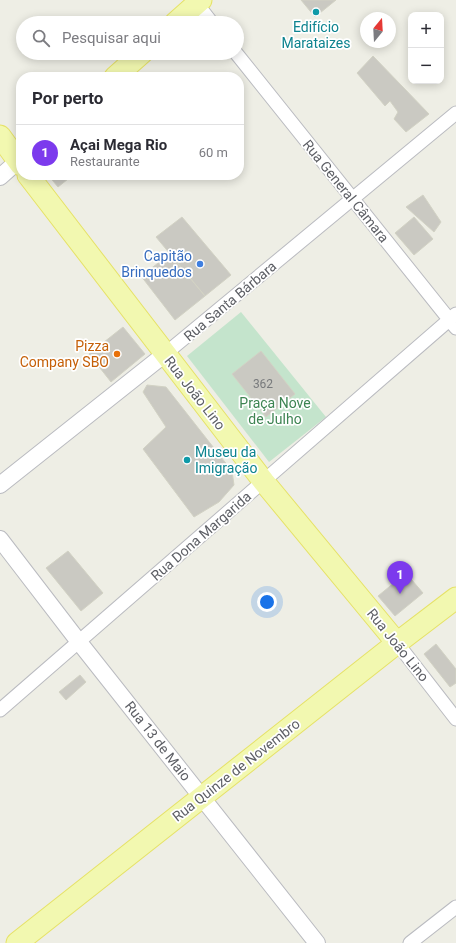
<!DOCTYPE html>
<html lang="pt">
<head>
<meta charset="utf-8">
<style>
	:root { --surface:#fff; --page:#f2f2f3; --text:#2b2b33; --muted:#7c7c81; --line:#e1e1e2; --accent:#7c3aed }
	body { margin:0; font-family:Roboto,sans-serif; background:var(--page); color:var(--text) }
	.controls { position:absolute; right:12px; top:12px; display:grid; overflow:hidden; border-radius:8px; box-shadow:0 2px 10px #0003 }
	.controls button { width:36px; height:36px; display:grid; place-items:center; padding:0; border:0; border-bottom:1px solid var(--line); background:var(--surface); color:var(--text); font:20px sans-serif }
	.compass { position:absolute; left:360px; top:12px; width:36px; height:36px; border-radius:50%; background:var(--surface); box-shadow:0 2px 10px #0003; rotate:18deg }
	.you { position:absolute; left:267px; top:602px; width:14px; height:14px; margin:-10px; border:3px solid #fff; border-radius:50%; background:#1a73e8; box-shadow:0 0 0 6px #1a73e833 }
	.badge { display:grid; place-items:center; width:26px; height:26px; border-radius:50%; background:var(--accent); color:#fff; font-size:13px; font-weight:700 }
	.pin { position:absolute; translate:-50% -33px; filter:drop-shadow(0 1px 2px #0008) }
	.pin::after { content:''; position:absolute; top:21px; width:14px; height:12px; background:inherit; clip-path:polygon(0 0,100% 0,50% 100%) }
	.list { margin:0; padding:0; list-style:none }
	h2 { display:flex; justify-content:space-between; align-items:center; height:52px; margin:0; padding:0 16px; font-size:17px }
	h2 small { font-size:13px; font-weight:400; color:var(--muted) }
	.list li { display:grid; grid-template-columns:26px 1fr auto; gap:12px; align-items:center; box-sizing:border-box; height:56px; padding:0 16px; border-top:1px solid var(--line) }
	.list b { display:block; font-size:15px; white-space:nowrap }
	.list p { margin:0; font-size:13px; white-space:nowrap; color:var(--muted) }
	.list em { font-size:13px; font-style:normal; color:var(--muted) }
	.icon { flex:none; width:22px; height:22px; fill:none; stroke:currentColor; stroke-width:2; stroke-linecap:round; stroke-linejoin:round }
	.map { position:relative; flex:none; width:456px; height:943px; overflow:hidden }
	.search { position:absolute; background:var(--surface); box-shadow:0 2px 10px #0003; left:16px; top:16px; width:228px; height:44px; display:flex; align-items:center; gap:10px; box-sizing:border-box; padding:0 14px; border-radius:22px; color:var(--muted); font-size:15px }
	.panel { position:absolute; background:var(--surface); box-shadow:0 2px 10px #0003; left:16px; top:72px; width:228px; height:108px; border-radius:16px }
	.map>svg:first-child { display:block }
	.green { fill:#c4e4cc }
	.building { fill:#cac9c2; stroke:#d2d2c4 }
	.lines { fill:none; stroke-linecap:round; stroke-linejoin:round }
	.minor-casing { stroke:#babbc0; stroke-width:15 }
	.tertiary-casing { stroke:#babbc0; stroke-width:18 }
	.primary-casing { stroke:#e6e267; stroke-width:23 }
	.minor { stroke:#fff; stroke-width:13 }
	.tertiary { stroke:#fff; stroke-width:16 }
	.primary { stroke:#f2f8b0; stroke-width:21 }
	.culture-dot { fill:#0f9aa8; stroke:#fff; stroke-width:1.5 }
	.shop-dot { fill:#3f7fe0; stroke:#fff; stroke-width:1.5 }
	.food-dot { fill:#e8710a; stroke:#fff; stroke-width:1.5 }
	.labels { text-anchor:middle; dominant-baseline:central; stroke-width:3.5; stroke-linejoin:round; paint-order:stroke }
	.number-label { font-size:12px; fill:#787a7c }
	.culture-label { font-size:14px; fill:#0d838f; stroke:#fff }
	.street-label { font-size:14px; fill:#5d5f65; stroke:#fff }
	.shop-label { font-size:14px; fill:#366cbe; stroke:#fff; text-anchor:end }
	.food-label { font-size:14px; fill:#c56008; stroke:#fff; text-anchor:end }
	.park-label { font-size:14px; fill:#3d8452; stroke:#fff }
</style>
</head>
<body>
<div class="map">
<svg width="456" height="943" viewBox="0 0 456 943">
	<rect width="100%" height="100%" fill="#eeeee5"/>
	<path class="green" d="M241 312 326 417 269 462 187 356Z"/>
	<path class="building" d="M301 0H336L315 17Z
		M373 56 429 114 406 132 394 119 398 112 390 101 385 106 357 73Z
		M48 175H73L58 187Z
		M423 195 441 222 434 232 406 207Z
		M182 217 231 275 205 296 156 237Z
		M414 217 433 239 414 255 395 233Z
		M170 254 205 296 175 320 141 276Z
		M123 327 145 354 111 382 89 354Z
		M261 351 295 394 266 417 232 374Z
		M147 385 166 387 232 471 234 485 219 502 194 517 143 449 166 427 143 392Z
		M68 551 103 593 81 611 46 568Z
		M406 573 423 593 395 616 378 596Z
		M436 644 456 669V683L450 687 424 654Z
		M80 675 86 682 66 700 59 692Z"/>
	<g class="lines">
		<defs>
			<path id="minor" d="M194 0 212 23
				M236 53 456 328
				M165 354 456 113
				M397 643 456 719
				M0 710 456 314
				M410 943 456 907"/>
			<path id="tertiary" d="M0 177 18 161
				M0 485 165 354
				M0 539 79 642 317 943"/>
			<path id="primary" d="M175 23 201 0
				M115 77 142 53
				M0 136 21 165
				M28 175 264 482 397 643
				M17 943 397 643 456 598"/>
		</defs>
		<use href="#minor" class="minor-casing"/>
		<use href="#tertiary" class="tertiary-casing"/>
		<use href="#primary" class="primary-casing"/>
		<use href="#minor" class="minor"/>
		<use href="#tertiary" class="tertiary"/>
		<use href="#primary" class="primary"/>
	</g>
	<g class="culture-dot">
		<circle cx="316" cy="12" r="4"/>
		<circle cx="187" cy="460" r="4"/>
	</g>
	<circle class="shop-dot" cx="200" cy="264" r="4"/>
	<circle class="food-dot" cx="117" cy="354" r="4"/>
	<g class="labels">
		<g class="number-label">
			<text x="263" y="384">362</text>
		</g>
		<g class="culture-label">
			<text x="316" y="27">Edifício<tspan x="316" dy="16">Marataizes</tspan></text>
			<text x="195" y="452" text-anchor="start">Museu da<tspan x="195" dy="16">Imigração</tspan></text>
		</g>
		<g class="street-label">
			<text transform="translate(346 191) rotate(51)">Rua General Câmara</text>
			<text transform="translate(230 301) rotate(-40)">Rua Santa Bárbara</text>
			<text transform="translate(195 393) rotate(52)">Rua João Lino</text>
			<text transform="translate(201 536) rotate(-41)">Rua Dona Margarida</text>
			<text transform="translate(398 645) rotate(51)">Rua João Lino</text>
			<text transform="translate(158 741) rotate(52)">Rua 13 de Maio</text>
			<text transform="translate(236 770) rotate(-38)">Rua Quinze de Novembro</text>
		</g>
		<g class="shop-label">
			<text x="192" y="256">Capitão<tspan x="192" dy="16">Brinquedos</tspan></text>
		</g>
		<g class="food-label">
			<text x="109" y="346">Pizza<tspan x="109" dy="16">Company SBO</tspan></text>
		</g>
		<g class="park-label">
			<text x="275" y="403">Praça Nove<tspan x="275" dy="16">de Julho</tspan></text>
		</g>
	</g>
</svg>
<div class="controls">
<button>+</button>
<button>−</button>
</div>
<svg class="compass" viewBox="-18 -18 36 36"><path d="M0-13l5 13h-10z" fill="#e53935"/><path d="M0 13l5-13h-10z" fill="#7c7c81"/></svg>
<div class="you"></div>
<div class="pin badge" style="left:400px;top:594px">1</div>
<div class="search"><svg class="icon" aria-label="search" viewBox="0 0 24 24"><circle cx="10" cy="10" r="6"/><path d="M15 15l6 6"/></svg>Pesquisar aqui</div>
<section class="panel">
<h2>Por perto<small></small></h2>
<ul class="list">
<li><span class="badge">1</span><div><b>Açai Mega Rio</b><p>Restaurante</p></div><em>60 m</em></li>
</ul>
</section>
</div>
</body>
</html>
